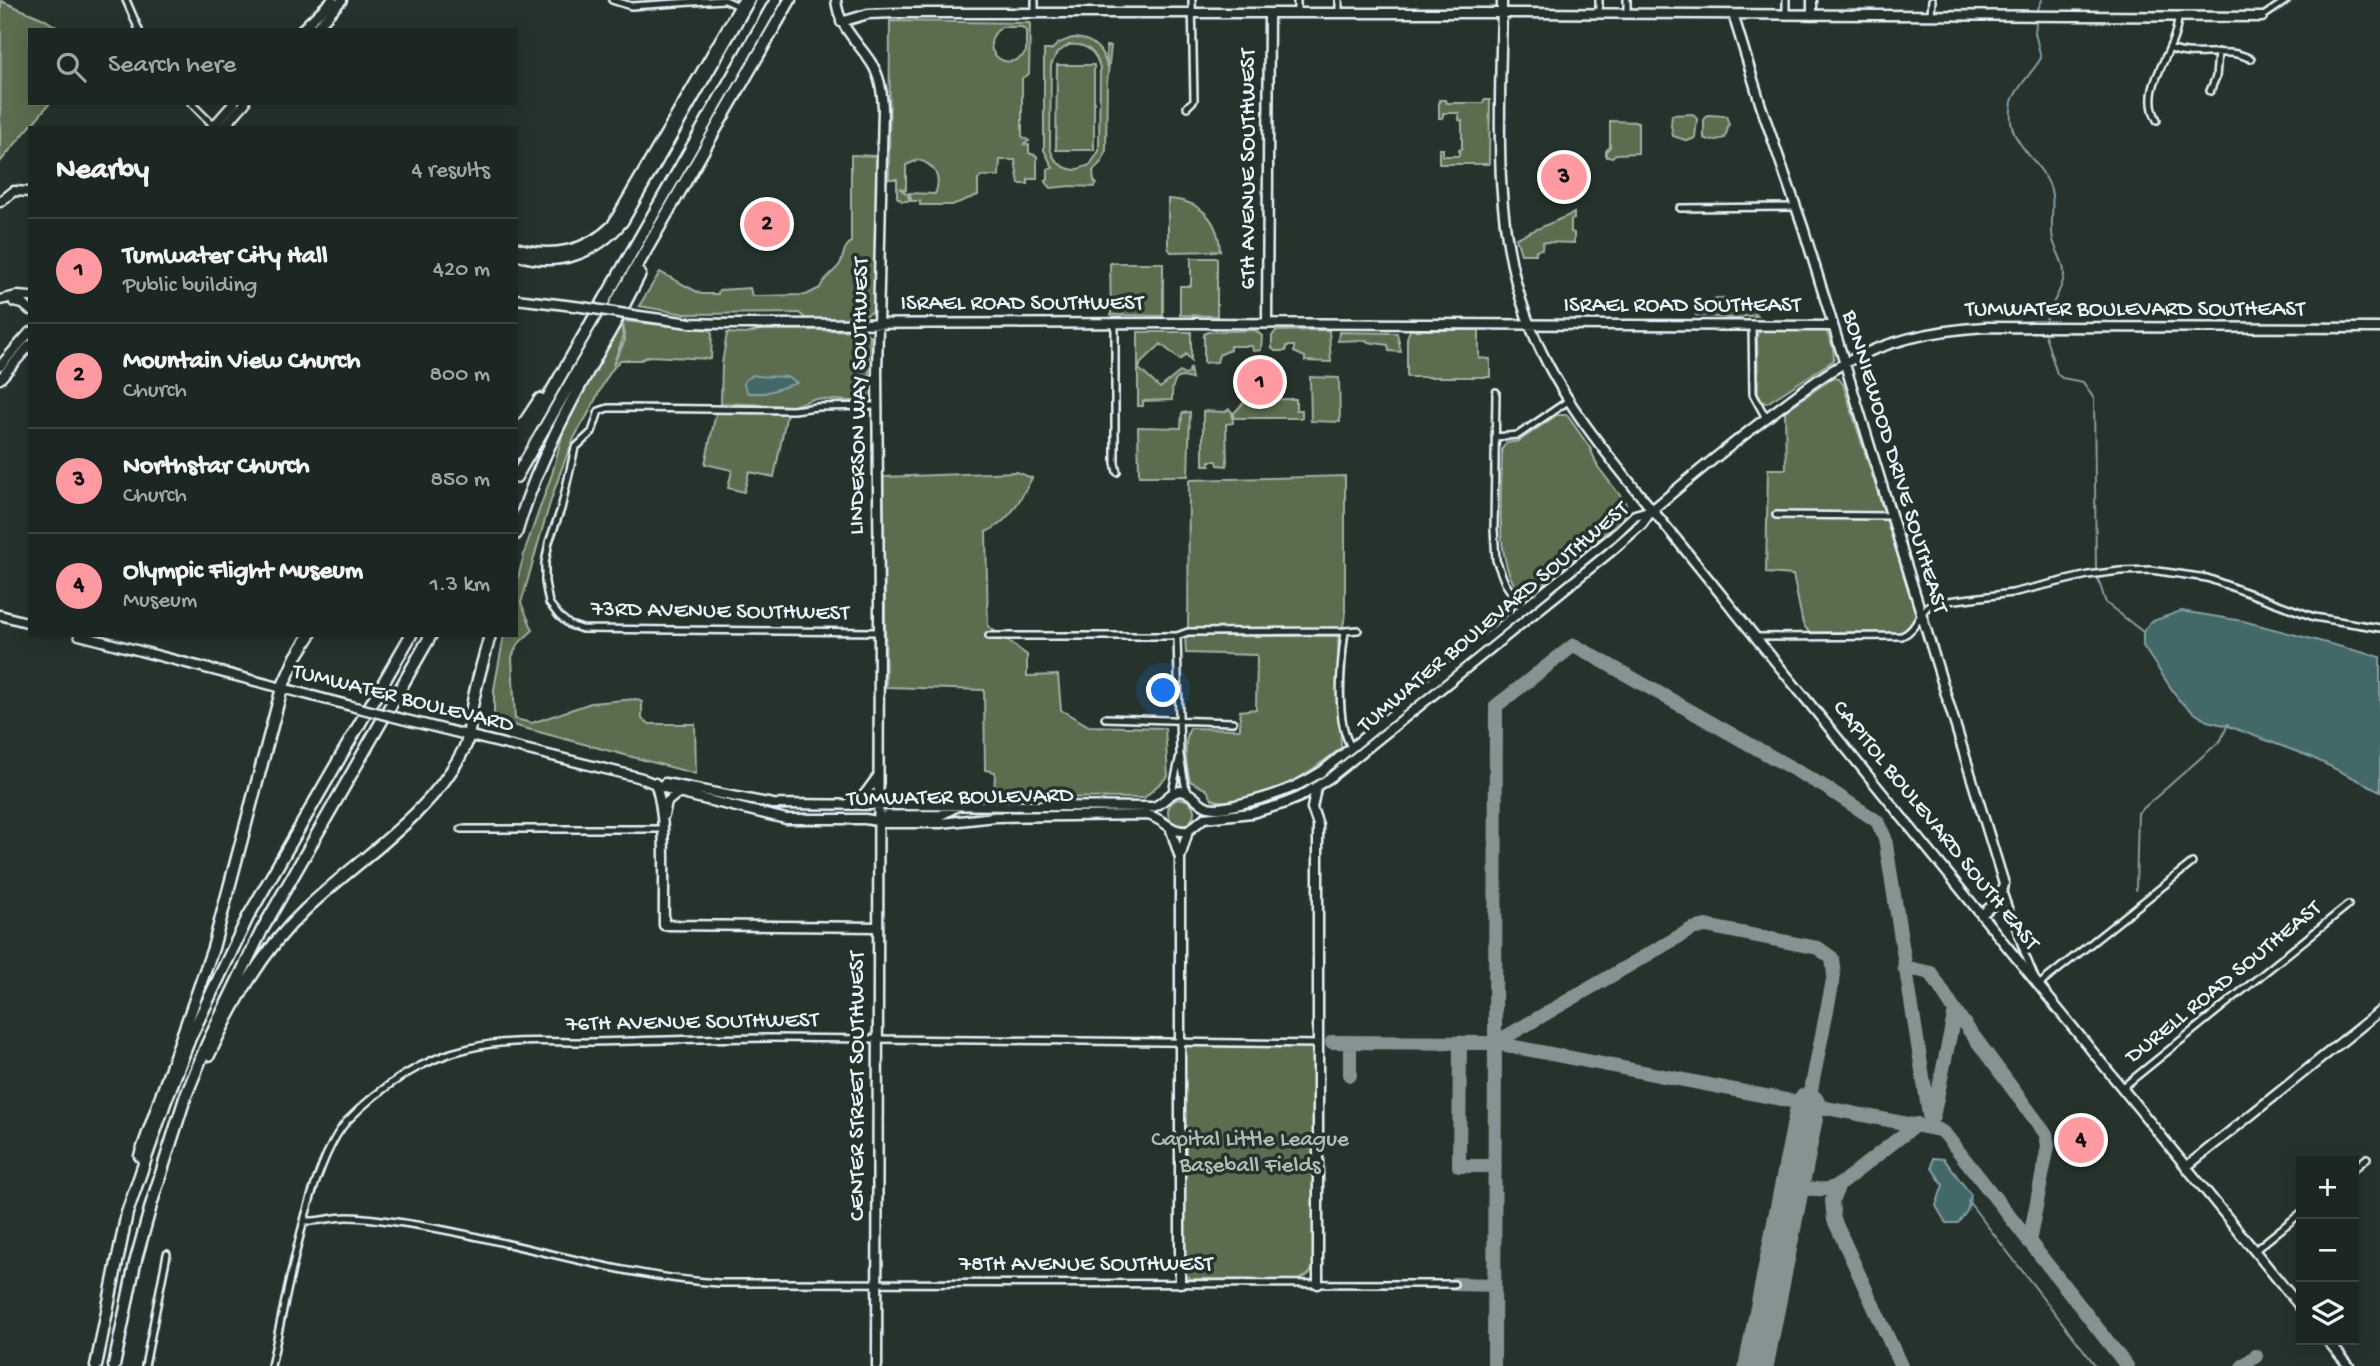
<!DOCTYPE html>
<html lang="en">
<head>
<meta charset="utf-8">
<style>
	:root { --surface:#1c2622; --page:#29322f; --text:#f1f3f6; --muted:#a0a5a5; --line:#3a4340; --accent:#ff9aa2 }
	body { margin:0; font-family:"Gochi Hand",sans-serif; background:var(--page); color:var(--text) }
	.controls { position:absolute; right:21px; bottom:21px; display:grid; overflow:hidden; border-radius:0px; box-shadow:0 4px 18px #0003 }
	.controls button { width:63px; height:63px; display:grid; place-items:center; padding:0; border:0; border-bottom:2px solid var(--line); background:var(--surface); color:var(--text); font:35px sans-serif }
	.you { position:absolute; left:1164px; top:691px; width:24px; height:24px; margin:-18px; border:5px solid #fff; border-radius:50%; background:#1a73e8; box-shadow:0 0 0 10px #1a73e833 }
	.badge { display:grid; place-items:center; width:46px; height:46px; border-radius:50%; background:var(--accent); color:#111; font-size:23px; font-weight:700 }
	.pin { position:absolute; translate:-50% -50%; border:4px solid #fff; box-shadow:0 2px 7px #0006 }
	.list { margin:0; padding:0; list-style:none }
	h2 { display:flex; justify-content:space-between; align-items:center; height:91px; margin:0; padding:0 28px; font-size:30px }
	h2 small { font-size:23px; font-weight:400; color:var(--muted) }
	.list li { display:grid; grid-template-columns:46px 1fr auto; gap:21px; align-items:center; box-sizing:border-box; height:105px; padding:0 28px; border-top:2px solid var(--line) }
	.list b { display:block; font-size:26px; white-space:nowrap }
	.list p { margin:0; font-size:23px; white-space:nowrap; color:var(--muted) }
	.list em { font-size:23px; font-style:normal; color:var(--muted) }
	.icon { flex:none; width:38px; height:38px; fill:none; stroke:currentColor; stroke-width:2; stroke-linecap:round; stroke-linejoin:round }
	.map { position:relative; flex:none; width:2380px; height:1366px; overflow:hidden }
	.search { position:absolute; background:var(--surface); box-shadow:0 4px 18px #0003; left:28px; top:28px; width:490px; height:77px; display:flex; align-items:center; gap:18px; box-sizing:border-box; padding:0 24px; border-radius:0px; color:var(--muted); font-size:26px }
	.panel { position:absolute; background:var(--surface); box-shadow:0 4px 18px #0003; left:28px; top:126px; width:490px; height:511px; border-radius:0px }
	.map>svg:first-child { display:block }
	.green { fill:#5b6d4f; stroke:#a2afa4; stroke-width:2; fill-rule:evenodd }
	.water { fill:#436768; stroke:#859ea2; stroke-width:2 }
	.lines { fill:none; stroke-linecap:round; stroke-linejoin:round }
	.stream { stroke:#859ea2; stroke-width:2 }
	.taxiway { stroke:#879292; stroke-width:14 }
	.runway { stroke:#879292; stroke-width:35 }
	.street-casing { stroke:#e8f1f8; stroke-width:10 }
	.secondary-casing { stroke:#e8f1f8; stroke-width:13 }
	.highway-casing { stroke:#e8f1f8; stroke-width:15 }
	.street { stroke:#26332d; stroke-width:5 }
	.secondary { stroke:#26332d; stroke-width:8 }
	.highway { stroke:#26332d; stroke-width:10 }
	.secondary-bridge-casing { stroke:#e8f1f8; stroke-width:13; stroke-linecap:butt }
	.secondary-bridge { stroke:#26332d; stroke-width:8 }
	.labels { text-anchor:middle; dominant-baseline:central; stroke-width:7; stroke-linejoin:round; paint-order:stroke }
	.street-label { font-size:23px; fill:#e8f1f8; stroke:#26332d }
	.park-label { font-size:23px; fill:#b0bcb4; stroke:#26332d }
</style>
</head>
<body>
<div class="map">
<svg width="2380" height="1366" viewBox="0 0 2380 1366">
	<rect width="100%" height="100%" fill="#26332d"/>
	<filter id="ink" filterUnits="userSpaceOnUse"><feTurbulence type="fractalNoise" baseFrequency=".0143" numOctaves="2"/><feDisplacementMap in="SourceGraphic" scale="14" xChannelSelector="R" yChannelSelector="G"/><feConvolveMatrix kernelMatrix="1 2 1 2 8 2 1 2 1" color-interpolation-filters="sRGB"/></filter>
	<g filter="url(#ink)">
		<path class="green" d="M1 1 44 19 61 30H30V103H50L0 162Z
			M890 21 1030 23 1029 74 1022 78V136L1029 141 1024 144 1029 145V153L1037 156V179H1028V184H1019L1015 160H1000L999 176H981L978 180V195L952 205H920V201H902L897 197V179H889ZM1002 27H1022L1026 31V52C1006 78 974 45 1002 27ZM918 160C935 164 942 178 935 194L909 193 911 199 909 200 908 195 899 188 906 190V165Z
			M1072 38C1092 38 1103 49 1107 67L1106 46H1111L1107 82 1106 150 1102 161 1093 171 1094 181 1097 184 1094 187 1070 186 1051 188 1045 181 1048 180V169L1053 168 1044 150V50H1051L1059 43ZM1069 45C1086 43 1097 52 1100 69L1099 151 1090 165 1075 170C1061 168 1052 160 1050 146L1051 65 1057 53Z
			M1057 65H1094V150H1056Z
			M1439 100H1446L1447 103H1483L1484 100H1490L1489 164H1439V149H1443V156H1459V150L1462 149V121L1459 120V113H1443V118H1439Z
			M1693 114 1697 119 1695 138 1688 141 1673 136 1671 125 1672 115Z
			M1708 115 1726 116 1729 124 1725 138 1712 141 1704 138V120Z
			M1610 121 1638 122V153L1616 154 1612 157H1606V151L1610 147Z
			M851 155 877 156 874 311 857 320 809 321 799 313 685 314 639 306 660 272 701 294H718L719 290 750 288 752 296 806 295 820 288C824 277 834 273 840 264 845 255 842 249 851 242Z
			M1168 199C1200 200 1219 220 1220 251L1171 252 1168 248Z
			M1574 213V219L1571 220V232L1574 233V243L1543 242 1542 249 1536 250V254H1521L1516 238Z
			M1191 258H1217V316L1180 315V286H1191Z
			M1110 263H1163V316L1111 315Z
			M1717 298 1742 300V305H1749V310H1755V315L1759 316H1744L1741 319 1696 315V309H1702L1703 305H1709L1710 300Z
			M621 321 623 338 613 365 625 340 623 321 710 330 712 333 711 359 649 356 641 360H620C606 375 600 391 590 410 585 421 576 432 572 443 550 494 537 550 521 603L533 630 517 645 512 657 515 719 532 723 591 703 636 699 642 702V719L650 724H695L696 774 494 720V689L504 635H516V585L526 547 552 474 565 425Z
			M763 329 864 331 870 336 868 402 813 399 793 406 721 403 722 364 727 333 746 334Z
			M1762 329 1826 330 1833 347 1834 360 1767 403 1762 402 1758 393 1757 335Z
			M1255 330 1262 336 1261 350 1253 351 1252 346H1230V350L1219 355 1217 362 1204 363V334L1208 332Z
			M1329 330 1331 362 1305 361V357L1294 352V346H1286V351H1275L1272 348V336L1276 331Z
			M1410 330H1479V358L1490 359V377H1407V338Z
			M1138 332H1191V361L1186 354 1180 360 1161 344 1141 363 1139 369 1160 388 1180 372 1184 375 1188 374 1190 368 1192 379C1189 379 1185 377 1182 377 1171 378 1172 393 1172 400L1143 401V406H1138Z
			M1339 332 1397 333 1401 352 1389 351 1388 345 1368 342 1366 340 1338 341Z
			M1310 377 1339 378 1340 422 1311 421Z
			M1833 378 1839 379 1843 384 1916 613 1910 626 1902 633 1809 632 1803 624 1793 575 1766 573 1768 469H1786L1785 411Z
			M1292 399H1296V410H1302V418H1234V413L1246 400Z
			M1229 409 1232 412 1233 423 1226 424 1227 466 1218 465 1217 461H1210V465H1203V411L1225 412Z
			M1190 412 1188 476H1139L1138 427 1181 428 1182 413Z
			M716 413H787L774 477 749 472 744 492 728 488 732 470 705 464Z
			M1557 415H1567L1590 448 1598 467 1625 502 1627 509 1620 521 1528 597H1523C1492 564 1502 491 1502 449L1506 443 1519 441Z
			M1017 472 1032 478C1020 500 1010 522 986 532L988 626 1027 655V676L1058 675 1061 710 1089 726 1165 728 1168 776 1144 798 994 797 995 772 985 770 984 690 886 687 883 477Z
			M1345 476V616L1342 631 1188 632 1189 480Z
			M1185 636H1338L1341 748C1305 775 1289 790 1244 798 1231 800 1224 804 1212 799L1207 790 1190 781C1186 766 1183 742 1190 728L1240 729V711L1256 709 1257 655 1186 653Z
			M1168 812a13 13 0 1 1 26 0a13 13 0 1 1-26 0Z
			M1184 1046 1316 1047 1314 1264C1311 1274 1308 1276 1298 1280L1190 1279 1184 1274Z"/>
		<path class="water" d="M754 375C769 380 785 371 797 383L765 393H748L744 385 745 380Z
			M2181 611 2243 621 2380 657V791L2311 757 2228 726 2207 721 2193 712 2179 700 2143 646V632L2150 622Z
			M1933 1158 1944 1159 1971 1195 1967 1211 1958 1223H1946L1936 1206 1943 1185 1932 1168Z"/>
		<g class="lines">
			<path class="stream" d="M2037 11 2042 0
				M2036 23 2035 33 2041 58C2033 72 2015 89 2012 102 2004 142 2033 152 2048 182 2057 199 2049 221 2053 240 2056 252 2065 262 2064 275 2063 290 2050 305 2046 319
				M2045 335 2057 374 2062 378 2083 382 2094 399 2096 569
				M2098 579 2106 603 2143 632
				M2136 890 2138 813 2221 740 2228 724
				M1968 1201 2096 1366"/>
			<path class="taxiway" d="M1904 967 1931 973 1955 1011 1933 1117
				M1955 1011 2046 1134 2048 1146 2029 1242
				M1332 1042 1495 1043 1939 1130 1945 1134 2127 1366
				M1460 1043 1459 1166H1495
				M1495 1043 1692 929 1706 926 1818 948 1832 958 1834 975 1808 1105
				M1350 1075V1042
				M1839 1185 1832 1201 1834 1220 1901 1366
				M1788 1206C1805 1176 1817 1197 1839 1185L1917 1124
				M1454 1284 1494 1285
				M1494 1366 1496 706 1574 645 1825 787 1877 821 1885 838 1931 1127
				M2243 1366 2256 1356"/>
			<path class="runway" d="M1756 1366 1808 1105"/>
			<defs>
				<path id="street" d="M126 0 139 30
					M612 0 631 6 723 0
					M725 0 741 7
					M1297 0V14
					M1339 0V14
					M1035 14V0
					M1599 14V0
					M1627 14V0
					M1786 15V0
					M1931 15 1932 0
					M2262 17 2287 0
					M2171 49C2196 60 2225 45 2251 59
					M2210 91 2216 77 2218 52
					M191 103 214 126
					M1187 107 1194 100 1192 0
					M2157 120C2138 85 2177 53 2178 17
					M1680 208 1796 207
					M1115 323V463L1117 472
					M1752 325 1753 394 1766 418
					M1496 392 1494 529 1496 560 1505 583 1523 610
					M876 406 817 407 793 410 625 408H608L599 411 592 432 575 448 561 509 549 542 545 563V582L549 603 559 616 570 625 582 629 878 632
					M1495 437 1518 435 1568 401
					M1776 515 1890 516
					M989 636H1177L1188 632 1345 631
					M1177 636 1180 755 1185 785 1189 794
					M1754 637 1902 636C1918 629 1918 612 1932 603L2012 593 2088 575 2120 571 2151 570 2207 578 2314 617 2380 628
					M1105 718 1233 722
					M1352 748C1334 723 1341 662 1345 631L1358 630
					M1172 792 1180 755
					M461 829H662
					M2003 892 2024 952 2035 978
					M2040 984 2192 863
					M2122 1088 2348 905
					M2354 1169 2367 1158
					M305 1221C319 1222 332 1217 347 1217 360 1217 375 1219 389 1221 500 1235 607 1276 719 1283L1454 1284
					M2254 1251 2301 1213
					M145 1366 167 1254
					M271 1366C285 1306 308 1164 347 1121 380 1087 423 1058 470 1048 507 1039 544 1042 582 1042 645 1041 708 1038 771 1038 954 1040 1136 1041 1319 1044"/>
				<path id="secondary" d="M836 0C839 27 856 40 870 61 880 75 882 91 883 108L877 372 879 607 877 1366
					M1502 0C1501 105 1490 214 1526 315 1552 388 1601 448 1650 507 1702 570 1753 635 1805 698 1971 901 2135 1105 2301 1308
					M1733 14 1761 106 1803 227 2004 884 2000 899 1982 914
					M1812 15V0
					M841 22 868 14 896 13H1511L2262 17
					M301 30 332 0
					M314 30 342 0
					M212 128 234 103
					M223 128 245 103
					M0 202 14 191 30 192
					M516 247C551 258 586 251 612 225L743 0
					M516 255C557 268 596 255 623 222L750 0
					M516 299 582 307
					M0 300 17 296 30 297
					M14 302 23 304 30 310
					M632 315 690 323 728 324 1198 323 1833 326
					M1267 323 1269 15
					M0 366 30 332
					M0 379 30 345
					M0 615 30 623
					M79 635 355 707
					M402 719 642 778
					M638 777 678 793 786 819H865L889 823H941L995 817 1148 815C1164 819 1170 833 1188 831L1204 818 1252 813 1283 804 1300 797 1331 777 1609 553 1642 524 1652 510C1692 476 1733 443 1774 412 1797 395 1820 376 1845 363 1887 340 1937 330 1985 327L2380 328
					M655 783C668 818 663 886 664 925L878 927
					M665 783 773 804 1153 807C1164 804 1169 791 1181 791 1193 792 1198 804 1208 807 1219 810 1230 806 1240 804 1271 797 1294 789 1321 772L1612 537 1635 515 1652 510
					M1316 788 1312 808 1318 825V1284
					M850 802 864 795 878 776
					M664 815 667 802 678 793
					M877 819 886 816 941 815 956 807
					M1171 830 1180 858V1283
					M1180 858 1188 831
					M2186 1167 2380 1011
					M2327 1340 2349 1366"/>
				<path id="highway" d="M602 304 776 0
					M614 306 790 0
					M623 307 640 274
					M516 435 540 399
					M516 453 595 316
					M516 477 608 318
					M516 534C538 457 578 389 617 319
					M209 1055C234 1002 262 951 305 910 359 858 430 817 464 749 471 735 469 721 472 707 476 683 484 659 490 635
					M140 1156 213 948 282 688 296 657 310 635
					M96 1366 127 1213 165 1103 190 1038 248 917 411 635
					M114 1366 135 1263 152 1202 185 1098 207 1044 262 930 431 635"/>
			</defs>
			<use href="#street" class="street-casing"/>
			<use href="#secondary" class="secondary-casing"/>
			<use href="#highway" class="highway-casing"/>
			<use href="#street" class="street"/>
			<use href="#secondary" class="secondary"/>
			<use href="#highway" class="highway"/>
			<defs>
				<path id="secondary-bridge" d="M582 307 632 315
					M355 707 402 719"/>
			</defs>
			<use href="#secondary-bridge" class="secondary-bridge-casing"/>
			<use href="#secondary-bridge" class="secondary-bridge"/>
		</g>
	</g>
	<g class="labels">
		<g class="street-label">
			<text transform="translate(1249 169) rotate(-90)">6TH AVENUE SOUTHWEST</text>
			<text x="1022" y="304">ISRAEL ROAD SOUTHWEST</text>
			<text x="1682" y="306">ISRAEL ROAD SOUTHEAST</text>
			<text x="2135" y="310">TUMWATER BOULEVARD SOUTHEAST</text>
			<text transform="translate(860 396) rotate(-89)">LINDERSON WAY SOUTHWEST</text>
			<text transform="translate(1894 462) rotate(73)">BONNIEWOOD DRIVE SOUTHEAST</text>
			<text transform="translate(720 612) rotate(1)">73RD AVENUE SOUTHWEST</text>
			<text transform="translate(1494 618) rotate(-40)">TUMWATER BOULEVARD SOUTHWEST</text>
			<text transform="translate(403 699) rotate(14)">TUMWATER BOULEVARD</text>
			<text transform="translate(960 798) rotate(-1)">TUMWATER BOULEVARD</text>
			<text transform="translate(1935 826) rotate(51)">CAPITOL BOULEVARD SOUTH EAST</text>
			<text transform="translate(2224 983) rotate(-39)">DURELL ROAD SOUTHEAST</text>
			<text transform="translate(692 1023) rotate(-1)">76TH AVENUE SOUTHWEST</text>
			<text transform="translate(858 1086) rotate(-90)">CENTER STREET SOUTHWEST</text>
			<text x="1086" y="1265">78TH AVENUE SOUTHWEST</text>
		</g>
		<g class="park-label">
			<text x="1250" y="1140">Capital Little League<tspan x="1250" dy="26">Baseball Fields</tspan></text>
		</g>
	</g>
</svg>
<div class="controls">
<button>+</button>
<button>−</button>
<button><svg class="icon" aria-label="layers" viewBox="0 0 24 24"><path d="M12 4l9 5-9 5-9-5zM3 14l9 5 9-5"/></svg></button>
</div>
<div class="you"></div>
<div class="pin badge" style="left:1260px;top:382px">1</div>
<div class="pin badge" style="left:767px;top:224px">2</div>
<div class="pin badge" style="left:1564px;top:177px">3</div>
<div class="pin badge" style="left:2081px;top:1140px">4</div>
<div class="search"><svg class="icon" aria-label="search" viewBox="0 0 24 24"><circle cx="10" cy="10" r="6"/><path d="M15 15l6 6"/></svg>Search here</div>
<section class="panel">
<h2>Nearby<small>4 results</small></h2>
<ul class="list">
<li><span class="badge">1</span><div><b>Tumwater City Hall</b><p>Public building</p></div><em>420 m</em></li>
<li><span class="badge">2</span><div><b>Mountain View Church</b><p>Church</p></div><em>800 m</em></li>
<li><span class="badge">3</span><div><b>Northstar Church</b><p>Church</p></div><em>850 m</em></li>
<li><span class="badge">4</span><div><b>Olympic Flight Museum</b><p>Museum</p></div><em>1.3 km</em></li>
</ul>
</section>
</div>
</body>
</html>
